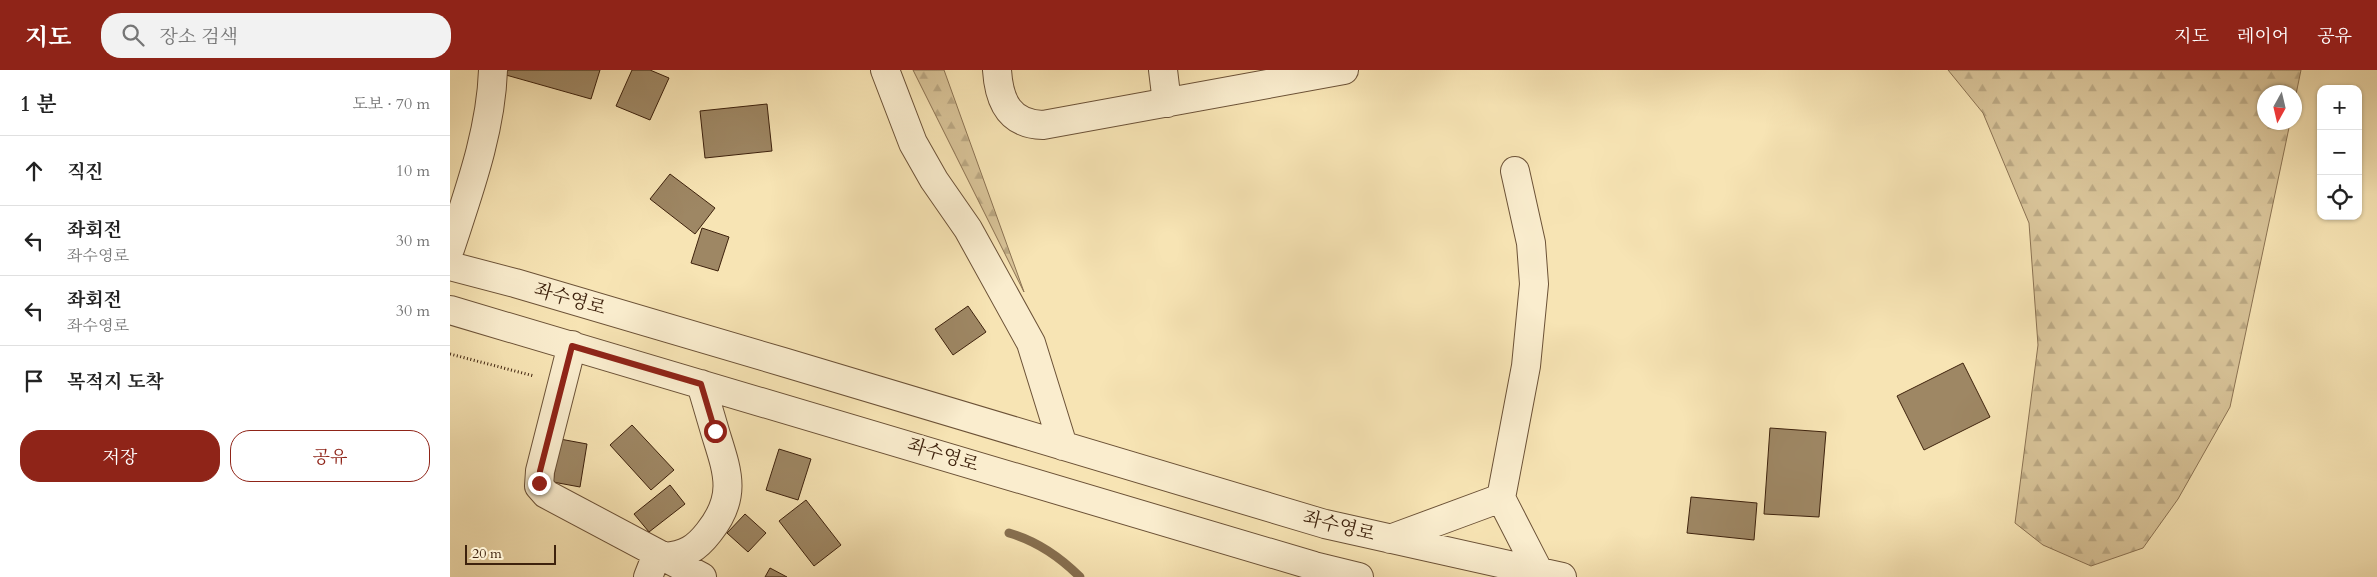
<!DOCTYPE html>
<html lang="ko">
<head>
<meta charset="utf-8">
<style>
	:root { --surface:#fff; --page:#f2f2f2; --text:#222; --muted:#767676; --line:#e0e0e0; --accent:#8f2418 }
	body { margin:0; font-family:Cardo,"Noto Serif KR",serif; background:var(--page); color:var(--text) }
	.controls { position:absolute; right:15px; top:15px; display:grid; overflow:hidden; border-radius:10px; box-shadow:0 1px 4px #0004 }
	.controls button { width:45px; height:45px; display:grid; place-items:center; padding:0; border:0; border-bottom:1px solid var(--line); background:var(--surface); color:var(--text); font:25px sans-serif }
	.compass { position:absolute; left:1807px; top:15px; width:45px; height:45px; border-radius:50%; background:var(--surface); box-shadow:0 1px 4px #0004; rotate:188deg }
	.scale { position:absolute; left:15px; bottom:12px; width:91px; box-sizing:border-box; padding-left:5px; border:2px solid #3e220d; border-top:0; font-size:14px; line-height:18px; white-space:nowrap; color:#3e220d; -webkit-text-stroke:4px #faedce; paint-order:stroke }
	.stop { position:absolute; width:15px; height:15px; margin:-11px; border:4px solid #8f2418; border-radius:50%; background:#fff }
	.stop.end { background:#8f2418; border-color:#fff; box-shadow:0 1px 5px #0008 }
	.list { margin:0; padding:0; list-style:none }
	h2 { display:flex; justify-content:space-between; align-items:center; height:65px; margin:0; padding:0 20px; font-size:21px }
	h2 small { font-size:16px; font-weight:400; color:var(--muted) }
	.list li { display:grid; grid-template-columns:32px 1fr auto; gap:15px; align-items:center; box-sizing:border-box; height:70px; padding:0 20px; border-top:1px solid var(--line) }
	.list b { display:block; font-size:19px; white-space:nowrap }
	.list p { margin:0; font-size:16px; white-space:nowrap; color:var(--muted) }
	.list em { font-size:16px; font-style:normal; color:var(--muted) }
	.actions { display:flex; gap:10px; padding:15px 20px }
	.actions a { flex:1; padding:11px 0; border:1px solid var(--accent); border-radius:20px; text-align:center; font-size:18px; color:var(--accent) }
	.actions .main { background:var(--accent); color:#fff }
	.icon { flex:none; width:28px; height:28px; fill:none; stroke:currentColor; stroke-width:2; stroke-linecap:round; stroke-linejoin:round }
	.map { position:relative; flex:none; width:1927px; height:507px; overflow:hidden }
	header { display:flex; align-items:center; gap:30px; box-sizing:border-box; height:70px; padding:0 25px; background:var(--accent); color:#fff }
	header strong { font-size:24px }
	nav { display:flex; gap:28px; margin-inline-start:auto; font-size:18px }
	.search { width:350px; height:45px; background:var(--page); display:flex; align-items:center; gap:12px; box-sizing:border-box; padding:0 18px; border-radius:20px; color:var(--muted); font-size:19px }
	main { display:flex }
	aside { flex:1; background:var(--surface) }
	.map>svg:first-child { display:block }
	.forest { fill:url(#forest-firs); stroke:#8b7252 }
	.lines { fill:none; stroke-linecap:round; stroke-linejoin:round }
	.stream { stroke:#876f4f; stroke-width:9 }
	.building { fill:#9e8764; stroke:#3e220d }
	.minor-casing { stroke:#6c5237; stroke-width:30 }
	.path { stroke:#3e220d; stroke-width:3; stroke-dasharray:1 2.5; stroke-linecap:butt }
	.minor { stroke:#faedce; stroke-width:28 }
	.route { stroke:#8f2418; stroke-width:6 }
	.labels { text-anchor:middle; dominant-baseline:central; stroke-width:5; stroke-linejoin:round; paint-order:stroke }
	.street-label { font-size:19px; fill:#3e220d; stroke:#faedce }
</style>
</head>
<body>
<header>
<strong>지도</strong>
<div class="search"><svg class="icon" aria-label="search" viewBox="0 0 24 24"><circle cx="10" cy="10" r="6"/><path d="M15 15l6 6"/></svg>장소 검색</div>
<nav><a>지도</a><a>레이어</a><a>공유</a></nav>
</header>
<main>
<aside>
<h2>1 분<small>도보 · 70 m</small></h2>
<ul class="list">
<li><svg class="icon" aria-label="ahead" viewBox="0 0 24 24"><path d="M12 20V5M6 11l6-6 6 6"/></svg><div><b>직진</b></div><em>10 m</em></li>
<li><svg class="icon" aria-label="left" viewBox="0 0 24 24"><path d="M17 20v-9H6M10 6l-5 5 5 5"/></svg><div><b>좌회전</b><p>좌수영로</p></div><em>30 m</em></li>
<li><svg class="icon" aria-label="left" viewBox="0 0 24 24"><path d="M17 20v-9H6M10 6l-5 5 5 5"/></svg><div><b>좌회전</b><p>좌수영로</p></div><em>30 m</em></li>
<li><svg class="icon" aria-label="arrive" viewBox="0 0 24 24"><path d="M6 21V4h12l-3 4 3 4H6"/></svg><div><b>목적지 도착</b></div></li>
</ul>
<div class="actions"><a class="main">저장</a><a>공유</a></div>
</aside>
<div class="map">
<svg width="1927" height="507" viewBox="0 0 1927 507">
	<defs>
		<pattern id="forest-firs" width="22" height="20" patternUnits="userSpaceOnUse" patternTransform="scale(1.25)"><rect width="22" height="20" fill="#d8c398"/><path d="M5 1l3.5 6h-7zM16 11l3.5 6h-7z" fill="#baa782"/></pattern>
	</defs>
	<rect width="100%" height="100%" fill="#f7e4b4"/>
	<filter id="stains"><feTurbulence type="fractalNoise" baseFrequency=".004" numOctaves="4"/><feColorMatrix values="0 0 0 0 .2 0 0 0 0 .09 0 0 0 0 .02 0 0 0 .5 -.17"/></filter>
	<radialGradient id="worn" r=".72"><stop offset=".6" stop-color="#630" stop-opacity="0"/><stop offset="1" stop-color="#630" stop-opacity=".3"/></radialGradient>
	<path class="forest" d="M463 0H494L574 222Z
		M1498 0H1851L1845 29 1844 22H1814V52L1840 53 1780 337 1728 429 1693 478 1641 496 1593 475 1565 453 1588 275 1579 153 1533 43Z"/>
	<g class="lines">
		<path class="stream" d="M559 463C587 471 609 486 630 507"/>
	</g>
	<path class="building" d="M58 0H150L141 29 56 5Z
		M182 0H200L219 8 200 50 166 36Z
		M317 34 322 81 255 88 250 41Z
		M220 104 265 138 245 164 200 129Z
		M252 158 279 167 268 201 241 193Z
		M518 236 536 262 503 285 485 259Z
		M1513 293 1540 347 1474 380 1447 326Z
		M182 355 224 400 201 420 160 375Z
		M1320 358 1376 362 1369 447 1314 444Z
		M110 369 137 374 130 417 103 412Z
		M329 379 361 389 348 430 316 420Z
		M220 415 235 434 199 462 184 444Z
		M1241 427 1307 433 1304 470 1237 463Z
		M356 430 391 475 364 496 329 451Z
		M295 444 316 463 298 482 277 463Z
		M320 498 337 507H315Z"/>
	<g class="lines">
		<defs>
			<path id="minor" d="M435 0 463 73 484 110 518 159 581 273 613 376
				M547 0C549 31 559 54 593 55L894 0
				M713 0 717 33
				M1065 101 1081 173 1084 214 1076 296 1051 428 1089 502
				M0 179C19 121 41 61 43 0
				M0 196 65 213 333 292 875 454 1112 507
				M0 240 864 496 909 507
				M122 275 90 401 89 416 96 424 252 507
				M940 469 1051 428
				M215 487C235 485 246 479 259 462 287 427 278 403 266 365 261 348 256 331 251 314
				M198 507 207 484"/>
		</defs>
		<use href="#minor" class="minor-casing"/>
		<path class="path" d="M0 284 84 306"/>
		<use href="#minor" class="minor"/>
	</g>
	<g class="lines">
		<path class="route" d="M89 413 90 401 122 276 251 314 265 361"/>
	</g>
	<g class="labels">
		<g class="street-label">
			<text transform="translate(120 229) rotate(16)">좌수영로</text>
			<text transform="translate(493 385) rotate(17)">좌수영로</text>
			<text transform="translate(889 456) rotate(14)">좌수영로</text>
		</g>
	</g>
	<rect width="100%" height="100%" filter="url(#stains)"/>
	<rect width="100%" height="100%" fill="url(#worn)"/>
</svg>
<div class="controls">
<button>+</button>
<button>−</button>
<button><svg class="icon" aria-label="locate" viewBox="0 0 24 24"><circle cx="12" cy="12" r="6"/><path d="M12 2v4M12 18v4M2 12h4M18 12h4"/></svg></button>
</div>
<svg class="compass" viewBox="-18 -18 36 36"><path d="M0-13l5 13h-10z" fill="#e53935"/><path d="M0 13l5-13h-10z" fill="#767676"/></svg>
<div class="scale">20 m</div>
<div class="stop" style="left:265px;top:361px"></div>
<div class="stop end" style="left:89px;top:413px"></div>
</div>
</main>
</body>
</html>
